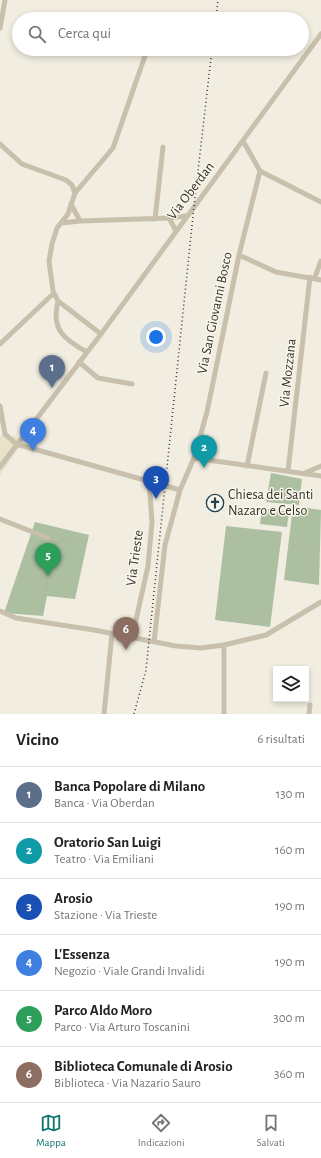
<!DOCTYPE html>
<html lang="it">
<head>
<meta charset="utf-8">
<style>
	:root { --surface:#fff; --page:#f2f2f2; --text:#222; --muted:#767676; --line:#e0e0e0; --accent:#0f766e }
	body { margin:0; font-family:"Alegreya Sans",sans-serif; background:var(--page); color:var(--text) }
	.controls { position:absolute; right:12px; bottom:12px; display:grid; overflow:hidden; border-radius:0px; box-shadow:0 2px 6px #0003 }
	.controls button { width:36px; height:36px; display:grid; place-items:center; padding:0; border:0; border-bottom:1px solid var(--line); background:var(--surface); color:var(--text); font:20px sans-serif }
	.you { position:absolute; left:156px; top:337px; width:14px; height:14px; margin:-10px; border:3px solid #fff; border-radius:50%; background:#1a73e8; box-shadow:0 0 0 6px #1a73e833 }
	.badge { display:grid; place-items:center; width:26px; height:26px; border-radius:50%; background:var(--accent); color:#fff; font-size:13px; font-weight:700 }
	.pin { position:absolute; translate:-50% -33px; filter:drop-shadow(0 1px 2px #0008) }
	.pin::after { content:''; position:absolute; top:21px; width:14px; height:12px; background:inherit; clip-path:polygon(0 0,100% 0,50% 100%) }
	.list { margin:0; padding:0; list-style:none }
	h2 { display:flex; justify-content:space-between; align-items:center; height:52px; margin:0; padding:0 16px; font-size:17px }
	h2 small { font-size:13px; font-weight:400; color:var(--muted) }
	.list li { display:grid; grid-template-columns:26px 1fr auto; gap:12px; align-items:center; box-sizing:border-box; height:56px; padding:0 16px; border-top:1px solid var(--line) }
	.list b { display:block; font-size:15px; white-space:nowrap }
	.list p { margin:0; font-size:13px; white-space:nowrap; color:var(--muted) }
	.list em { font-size:13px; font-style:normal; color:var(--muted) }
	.icon { flex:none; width:22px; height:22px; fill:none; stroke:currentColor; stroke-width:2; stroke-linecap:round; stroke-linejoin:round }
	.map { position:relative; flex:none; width:321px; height:714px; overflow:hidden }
	.search { position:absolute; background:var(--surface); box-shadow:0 2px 6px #0003; left:12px; right:12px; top:12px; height:44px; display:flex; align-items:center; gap:10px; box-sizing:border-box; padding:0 14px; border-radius:22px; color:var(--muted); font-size:15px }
	.sheet { height:388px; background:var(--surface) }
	nav { display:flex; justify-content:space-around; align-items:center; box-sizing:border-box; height:56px; border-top:1px solid var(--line); background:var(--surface); font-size:11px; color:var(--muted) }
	nav a { display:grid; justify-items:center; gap:2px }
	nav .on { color:var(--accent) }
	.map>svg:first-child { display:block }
	.green { fill:#acbfa1 }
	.plaza { fill:#e7e2c8 }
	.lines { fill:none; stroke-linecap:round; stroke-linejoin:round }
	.path { stroke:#b4ab97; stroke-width:1; stroke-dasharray:2 2; stroke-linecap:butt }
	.street { stroke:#c8c0ac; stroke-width:5 }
	.rail { stroke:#37322b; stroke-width:1.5; stroke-dasharray:1 3; stroke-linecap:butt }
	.labels { text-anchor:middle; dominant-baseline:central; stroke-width:3; stroke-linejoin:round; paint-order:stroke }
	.street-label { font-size:14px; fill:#37322b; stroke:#f9f6ec }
	.poi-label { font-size:14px; fill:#37322b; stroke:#f9f6ec; text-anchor:start }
</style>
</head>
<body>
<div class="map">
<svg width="321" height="714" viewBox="0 0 321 714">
	<rect width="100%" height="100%" fill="#f1ede0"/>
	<path class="green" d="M271 473 302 479 299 505 266 502Z
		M293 506 321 510 319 585 284 580Z
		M262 508 289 512 287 527 260 524Z
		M35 522 89 535 75 599 47 596 43 616 4 613Z
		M226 526 282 532 270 627 215 620Z"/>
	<path class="plaza" d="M2 434 15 436 23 442 0 475V437Z"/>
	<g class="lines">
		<path class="path" d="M155 491 162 492
			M45 591C48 584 46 577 45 569 43 552 56 542 70 536"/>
		<path class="street" d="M0 28 5 0
			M243 141 260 171 321 202
			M0 144 22 164 66 180 72 185 75 193 68 214 57 228 52 244 49 261 53 291 58 301 101 334
			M75 193 113 148 147 50
			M155 219 163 147
			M80 221 169 218
			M62 223 80 221 71 204
			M176 231 169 218 186 216
			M239 255 276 272 321 280
			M315 277 321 261
			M58 301C51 329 63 339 87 352
			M0 344 54 293
			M79 362 98 378 132 384
			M0 406 5 434 16 444 180 490
			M194 458 321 476
			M247 466 266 373
			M0 467 101 334 321 34
			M288 471 310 277
			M305 473 321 466
			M0 519 48 538
			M0 611 16 618 94 630 176 646 201 648 224 645 266 635 321 602
			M132 638 148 566 152 522 149 481
			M154 642 165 545 180 490 194 458 207 412 239 255 260 171
			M104 714 112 634
			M224 714V645
			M309 714 310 705"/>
		<path class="rail" d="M216 19 218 0
			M134 714 146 670 194 206 212 49"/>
	</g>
	<defs>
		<symbol id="church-ring" viewBox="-11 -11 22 22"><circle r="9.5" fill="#f9f6ec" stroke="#244454" stroke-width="1.5"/><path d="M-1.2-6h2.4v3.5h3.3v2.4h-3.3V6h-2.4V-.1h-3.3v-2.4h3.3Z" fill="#244454"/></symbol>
	</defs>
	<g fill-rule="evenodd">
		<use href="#church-ring" x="205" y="493" width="20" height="20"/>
	</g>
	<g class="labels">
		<g class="street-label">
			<text transform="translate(191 191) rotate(-53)">Via Oberdan</text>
			<text transform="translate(215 313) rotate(-78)">Via San Giovanni Bosco</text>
			<text transform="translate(288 373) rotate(-84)">Via Mozzana</text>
			<text transform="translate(135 558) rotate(-82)">Via Trieste</text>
		</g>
		<g class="poi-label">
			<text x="228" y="495">Chiesa dei Santi<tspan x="228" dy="16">Nazaro e Celso</tspan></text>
		</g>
	</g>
</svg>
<div class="controls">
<button><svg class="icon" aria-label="layers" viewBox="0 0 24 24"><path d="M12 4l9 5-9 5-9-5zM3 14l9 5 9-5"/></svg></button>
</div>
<div class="you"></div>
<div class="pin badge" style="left:52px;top:388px;background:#5c6f8a">1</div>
<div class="pin badge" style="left:204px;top:468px;background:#0f9aa8">2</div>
<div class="pin badge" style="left:156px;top:499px;background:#1a4fb4">3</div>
<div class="pin badge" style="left:33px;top:451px;background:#3f7fe0">4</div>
<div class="pin badge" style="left:48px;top:576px;background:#2e9e5b">5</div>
<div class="pin badge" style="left:126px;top:650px;background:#8d6e63">6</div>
<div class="search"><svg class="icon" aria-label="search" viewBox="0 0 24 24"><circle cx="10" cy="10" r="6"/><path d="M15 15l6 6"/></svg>Cerca qui</div>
</div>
<section class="sheet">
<h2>Vicino<small>6 risultati</small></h2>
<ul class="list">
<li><span class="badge" style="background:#5c6f8a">1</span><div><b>Banca Popolare di Milano</b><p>Banca · Via Oberdan</p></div><em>130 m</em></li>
<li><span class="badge" style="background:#0f9aa8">2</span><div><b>Oratorio San Luigi</b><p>Teatro · Via Emiliani</p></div><em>160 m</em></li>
<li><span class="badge" style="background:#1a4fb4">3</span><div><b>Arosio</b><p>Stazione · Via Trieste</p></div><em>190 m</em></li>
<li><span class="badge" style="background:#3f7fe0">4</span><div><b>L'Essenza</b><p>Negozio · Viale Grandi Invalidi</p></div><em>190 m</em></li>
<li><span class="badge" style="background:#2e9e5b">5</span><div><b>Parco Aldo Moro</b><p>Parco · Via Arturo Toscanini</p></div><em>300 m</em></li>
<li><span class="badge" style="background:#8d6e63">6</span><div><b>Biblioteca Comunale di Arosio</b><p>Biblioteca · Via Nazario Sauro</p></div><em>360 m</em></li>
</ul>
</section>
<nav>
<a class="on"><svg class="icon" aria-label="map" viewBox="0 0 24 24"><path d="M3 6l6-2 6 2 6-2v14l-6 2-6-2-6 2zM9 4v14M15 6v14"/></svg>Mappa</a>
<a><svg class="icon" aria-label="directions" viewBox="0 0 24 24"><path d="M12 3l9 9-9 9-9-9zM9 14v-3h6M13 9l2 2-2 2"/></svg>Indicazioni</a>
<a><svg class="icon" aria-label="saved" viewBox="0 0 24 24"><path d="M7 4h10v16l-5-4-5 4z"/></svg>Salvati</a>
</nav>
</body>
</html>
